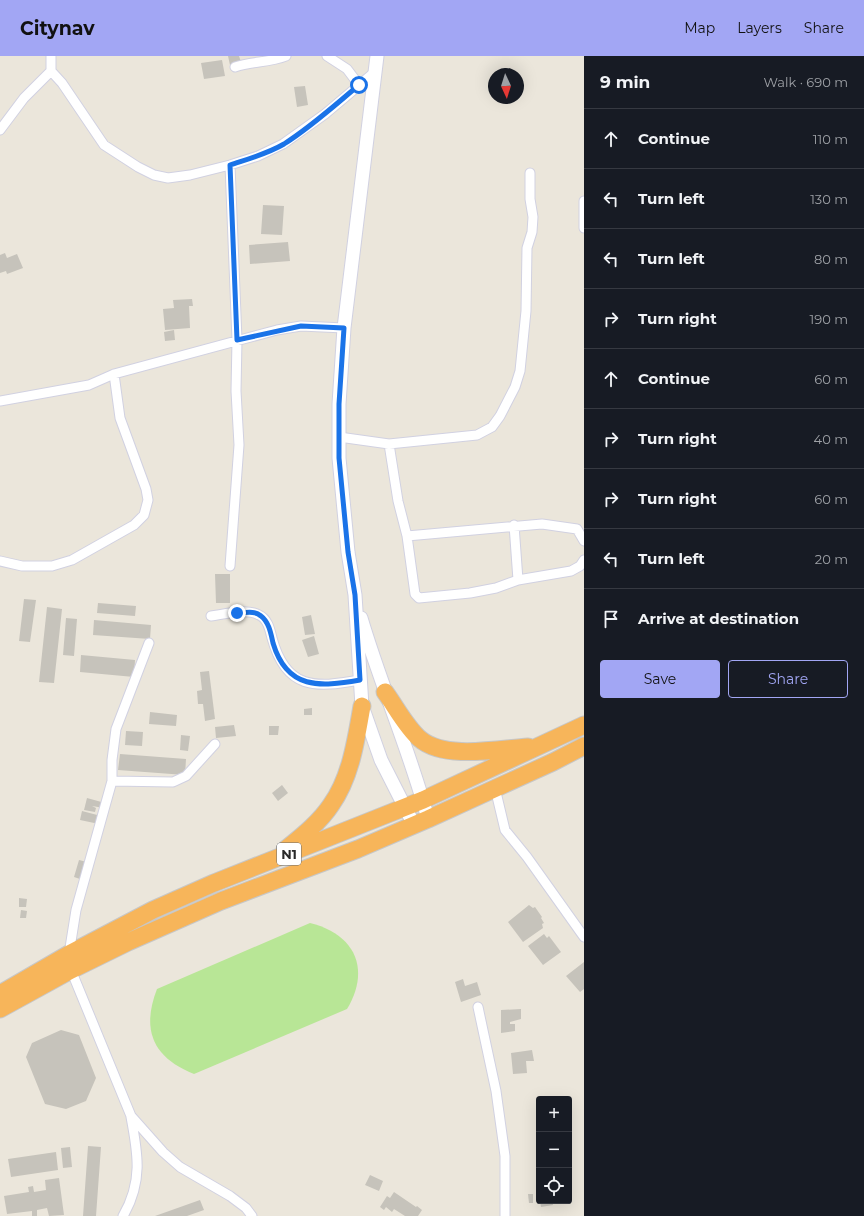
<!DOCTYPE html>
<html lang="en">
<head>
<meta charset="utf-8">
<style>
	:root { --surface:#171b24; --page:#20242c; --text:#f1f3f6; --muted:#9ea1a6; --line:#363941; --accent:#a2a6f4 }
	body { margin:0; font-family:Montserrat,sans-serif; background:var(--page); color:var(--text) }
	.controls { position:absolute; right:12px; bottom:12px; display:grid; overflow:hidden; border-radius:4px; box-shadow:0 4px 16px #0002 }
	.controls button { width:36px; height:36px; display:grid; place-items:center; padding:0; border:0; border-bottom:1px solid var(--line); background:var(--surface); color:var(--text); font:20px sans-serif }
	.compass { position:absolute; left:488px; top:12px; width:36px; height:36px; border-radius:50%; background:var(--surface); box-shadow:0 4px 16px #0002; rotate:176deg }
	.stop { position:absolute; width:12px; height:12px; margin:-9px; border:3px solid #1a73e8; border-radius:50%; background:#fff }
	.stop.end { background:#1a73e8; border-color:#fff; box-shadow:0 1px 4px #0008 }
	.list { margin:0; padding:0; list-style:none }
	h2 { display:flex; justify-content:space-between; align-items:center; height:52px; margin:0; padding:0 16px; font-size:17px }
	h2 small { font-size:13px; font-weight:400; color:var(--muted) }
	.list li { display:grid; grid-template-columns:26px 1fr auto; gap:12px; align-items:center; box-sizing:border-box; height:60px; padding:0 16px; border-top:1px solid var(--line) }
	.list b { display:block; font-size:15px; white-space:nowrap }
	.list em { font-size:13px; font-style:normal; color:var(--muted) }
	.actions { display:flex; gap:8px; padding:12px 16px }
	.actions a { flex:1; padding:9px 0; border:1px solid var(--accent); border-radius:4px; text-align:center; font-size:14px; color:var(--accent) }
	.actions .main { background:var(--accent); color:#111 }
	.icon { flex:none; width:22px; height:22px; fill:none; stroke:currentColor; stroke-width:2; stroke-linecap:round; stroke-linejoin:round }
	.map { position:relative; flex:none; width:584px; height:1160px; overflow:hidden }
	header { display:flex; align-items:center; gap:24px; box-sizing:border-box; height:56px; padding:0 20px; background:var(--accent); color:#111 }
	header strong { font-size:19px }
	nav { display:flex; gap:22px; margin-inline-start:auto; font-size:14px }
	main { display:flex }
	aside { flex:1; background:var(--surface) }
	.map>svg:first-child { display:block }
	.pitch { fill:#b8e696 }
	.building { fill:#c6c3bb }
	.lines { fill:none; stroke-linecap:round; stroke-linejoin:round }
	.street-casing { stroke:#d1d1e1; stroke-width:11 }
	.secondary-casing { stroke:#d1d1e1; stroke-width:15 }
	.highway-casing { stroke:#c7c7c7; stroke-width:19 }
	.street { stroke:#fff; stroke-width:9 }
	.secondary { stroke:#fff; stroke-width:13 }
	.highway { stroke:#f7b55a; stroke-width:17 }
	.route { stroke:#1a73e8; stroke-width:5 }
	.labels { text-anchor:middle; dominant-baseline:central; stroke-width:3; stroke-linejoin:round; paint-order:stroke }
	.shield { fill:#fff; stroke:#696969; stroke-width:1 }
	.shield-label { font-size:13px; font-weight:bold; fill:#292929 }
</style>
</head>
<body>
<header>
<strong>Citynav</strong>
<nav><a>Map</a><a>Layers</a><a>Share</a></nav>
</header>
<main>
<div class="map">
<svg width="584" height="1160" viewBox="0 0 584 1160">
	<rect width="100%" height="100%" fill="#ebe6db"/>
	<path class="pitch" d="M310 867C355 878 371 913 347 953L194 1018C153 1002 141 974 157 933Z"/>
	<path class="building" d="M228 0H239L241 6 230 9Z
		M222 4 225 20 204 23 201 7Z
		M305 30 308 49 297 51 294 31Z
		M263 149 284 150 282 179 261 178Z
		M288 186 290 205 250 208 249 189Z
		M5 197 7 202 17 198 23 212 7 218 6 215 0 217V199Z
		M192 243 193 250H189L190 272 165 274 163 253 174 252 173 244Z
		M174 274 175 284 165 285 164 276Z
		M215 518H230V547H216Z
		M24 543 36 544 30 586 19 585Z
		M98 547 136 550 135 560 97 557Z
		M47 551 62 553 54 627 39 626Z
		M311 559 315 578 305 579 302 561Z
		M66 562 77 563 74 600 63 599Z
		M94 564 151 569 150 583 93 579Z
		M314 580 319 598 308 601 302 584Z
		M81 599 135 604 134 621 80 616Z
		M209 615 215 663 205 665 203 648H198L197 635 202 634 200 616Z
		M312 652V659H304V653Z
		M150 656 177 659 176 670 149 668Z
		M234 669 236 680 216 682 215 671Z
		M269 670H279L278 679H269Z
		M126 675 143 676 142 690 125 689Z
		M181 679 190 680 188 695 180 694Z
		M120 698 186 703 185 719 118 714Z
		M282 729 288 737 278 745 272 737Z
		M87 742 105 747 104 752 92 750 96 752 95 756 84 754Z
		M82 755 101 760 99 768 80 764Z
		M79 804 87 806 83 824 74 821Z
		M19 842 27 843 26 851H19Z
		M529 849 533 852 535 851 542 861 541 862 544 867 542 868 543 872 523 886 508 866Z
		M21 854 27 855 26 862H20Z
		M544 878 547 882 549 880 561 896 543 909 528 890Z
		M584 906V933L580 936 566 920Z
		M463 923 465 930 477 926 481 939 461 946 455 926Z
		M521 953V963L510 966V968H515V975L501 977V954Z
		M61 974 79 979 96 1022 86 1045 66 1053 45 1048 26 1001 32 987Z
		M532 994 534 1005H526L527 1017 513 1018 511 997Z
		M88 1090 101 1091 96 1160H83Z
		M70 1091 72 1111 63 1112 61 1092Z
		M56 1096 58 1114 11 1121 8 1103Z
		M370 1119 383 1125 379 1135 365 1129Z
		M59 1122 64 1159 49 1160 47 1152 37 1154V1160H32V1155L7 1158 4 1140 29 1136 28 1131 33 1130 34 1136 46 1134 45 1124Z
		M394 1136 416 1151 417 1150 422 1154 418 1160H405L394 1153 392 1156 386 1151 384 1154 380 1151 387 1140 390 1142Z
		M528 1138H533V1147H529Z
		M200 1144 204 1154 187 1160H155Z
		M540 1145H552L553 1149 541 1151Z"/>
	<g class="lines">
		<defs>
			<path id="street" d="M51 0V15L62 27 104 89 138 111 154 119 168 122 190 119 230 109 258 100 283 88 325 58 376 15
				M327 0 347 13 359 29
				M235 11C252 5 269 7 286 0
				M0 74 24 42 51 15
				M230 109 237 284 236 335 239 389 230 510
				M584 145V172
				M0 345 89 329 114 318 277 274 301 270 344 272
				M339 381 389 388 477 379 492 371 500 360 515 331 520 315 526 255 527 192 532 176 533 161 530 143V117
				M389 388 398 445 407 480 542 468 577 473 584 485
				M514 469 518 524
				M407 480 415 538 419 542 470 537 496 532 518 524 571 515 580 510 584 504
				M0 505 22 510H52L72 504 134 469 144 459 148 444 146 433 120 362 114 318
				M211 560C225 558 247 552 259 559 268 563 270 574 272 582 286 634 315 632 360 624
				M215 688 186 720 173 726 112 725 76 854 69 898 71 914 131 1060 163 1096 180 1111 230 1140 246 1152 252 1160
				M112 725V704L116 673 149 587
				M495 732 505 774 527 801 584 881
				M478 951 496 1035 505 1100V1160
				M123 1160C143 1126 138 1098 131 1061"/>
			<path id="secondary" d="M377 0 344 272 339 348V402L348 496 355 539 362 650 381 704 414 769
				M361 562C381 630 410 695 428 763"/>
			<path id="highway" d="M385 636C396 651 406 671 420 683 445 704 498 693 528 691
				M285 794C301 781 319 767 331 749 351 721 356 684 362 650
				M0 938 69 898 153 854 214 827 423 744 584 669
				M0 953 71 914 128 886 221 845 358 793 428 763 553 706 584 690"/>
		</defs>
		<use href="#street" class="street-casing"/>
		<use href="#secondary" class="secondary-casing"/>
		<use href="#highway" class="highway-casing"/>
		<use href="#street" class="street"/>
		<use href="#secondary" class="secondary"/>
		<use href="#highway" class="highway"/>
	</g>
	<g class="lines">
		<path class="route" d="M237 557C245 557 254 554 261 560 269 566 271 578 273 587 287 634 320 631 360 624L355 539 348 496 339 402V348L344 272 301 270 237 284 230 109C248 103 267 98 284 88 311 71 335 49 359 29"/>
	</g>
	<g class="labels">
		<rect class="shield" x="277" y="787" width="24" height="22" rx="3"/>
		<g class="shield-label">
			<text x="289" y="798">N1</text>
		</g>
	</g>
</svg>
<div class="controls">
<button>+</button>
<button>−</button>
<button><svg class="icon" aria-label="locate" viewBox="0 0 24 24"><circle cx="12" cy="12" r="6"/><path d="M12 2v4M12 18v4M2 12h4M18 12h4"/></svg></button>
</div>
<svg class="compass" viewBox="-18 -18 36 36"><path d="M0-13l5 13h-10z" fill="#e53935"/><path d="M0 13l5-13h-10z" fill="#9ea1a6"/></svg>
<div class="stop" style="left:359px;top:29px"></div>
<div class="stop end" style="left:237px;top:557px"></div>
</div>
<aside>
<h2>9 min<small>Walk · 690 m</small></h2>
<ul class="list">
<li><svg class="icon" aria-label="ahead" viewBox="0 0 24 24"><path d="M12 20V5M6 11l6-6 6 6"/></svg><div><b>Continue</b></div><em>110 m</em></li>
<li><svg class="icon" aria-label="left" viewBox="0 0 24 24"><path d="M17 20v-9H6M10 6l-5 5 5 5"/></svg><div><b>Turn left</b></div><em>130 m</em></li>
<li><svg class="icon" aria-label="left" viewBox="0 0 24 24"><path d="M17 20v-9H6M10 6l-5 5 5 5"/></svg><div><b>Turn left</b></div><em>80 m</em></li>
<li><svg class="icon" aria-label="right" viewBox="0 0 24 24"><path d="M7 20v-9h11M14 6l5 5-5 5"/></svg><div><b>Turn right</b></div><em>190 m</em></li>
<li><svg class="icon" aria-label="ahead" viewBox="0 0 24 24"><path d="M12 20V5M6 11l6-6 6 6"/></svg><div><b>Continue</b></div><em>60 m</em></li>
<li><svg class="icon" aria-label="right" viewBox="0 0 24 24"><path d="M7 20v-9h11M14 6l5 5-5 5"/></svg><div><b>Turn right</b></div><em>40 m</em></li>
<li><svg class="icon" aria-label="right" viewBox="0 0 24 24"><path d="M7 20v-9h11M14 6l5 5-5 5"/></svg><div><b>Turn right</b></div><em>60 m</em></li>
<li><svg class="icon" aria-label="left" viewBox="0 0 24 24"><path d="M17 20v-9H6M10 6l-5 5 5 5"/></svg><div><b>Turn left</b></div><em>20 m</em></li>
<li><svg class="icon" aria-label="arrive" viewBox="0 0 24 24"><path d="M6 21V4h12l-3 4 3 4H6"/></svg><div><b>Arrive at destination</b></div></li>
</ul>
<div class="actions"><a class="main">Save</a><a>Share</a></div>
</aside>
</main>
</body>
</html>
